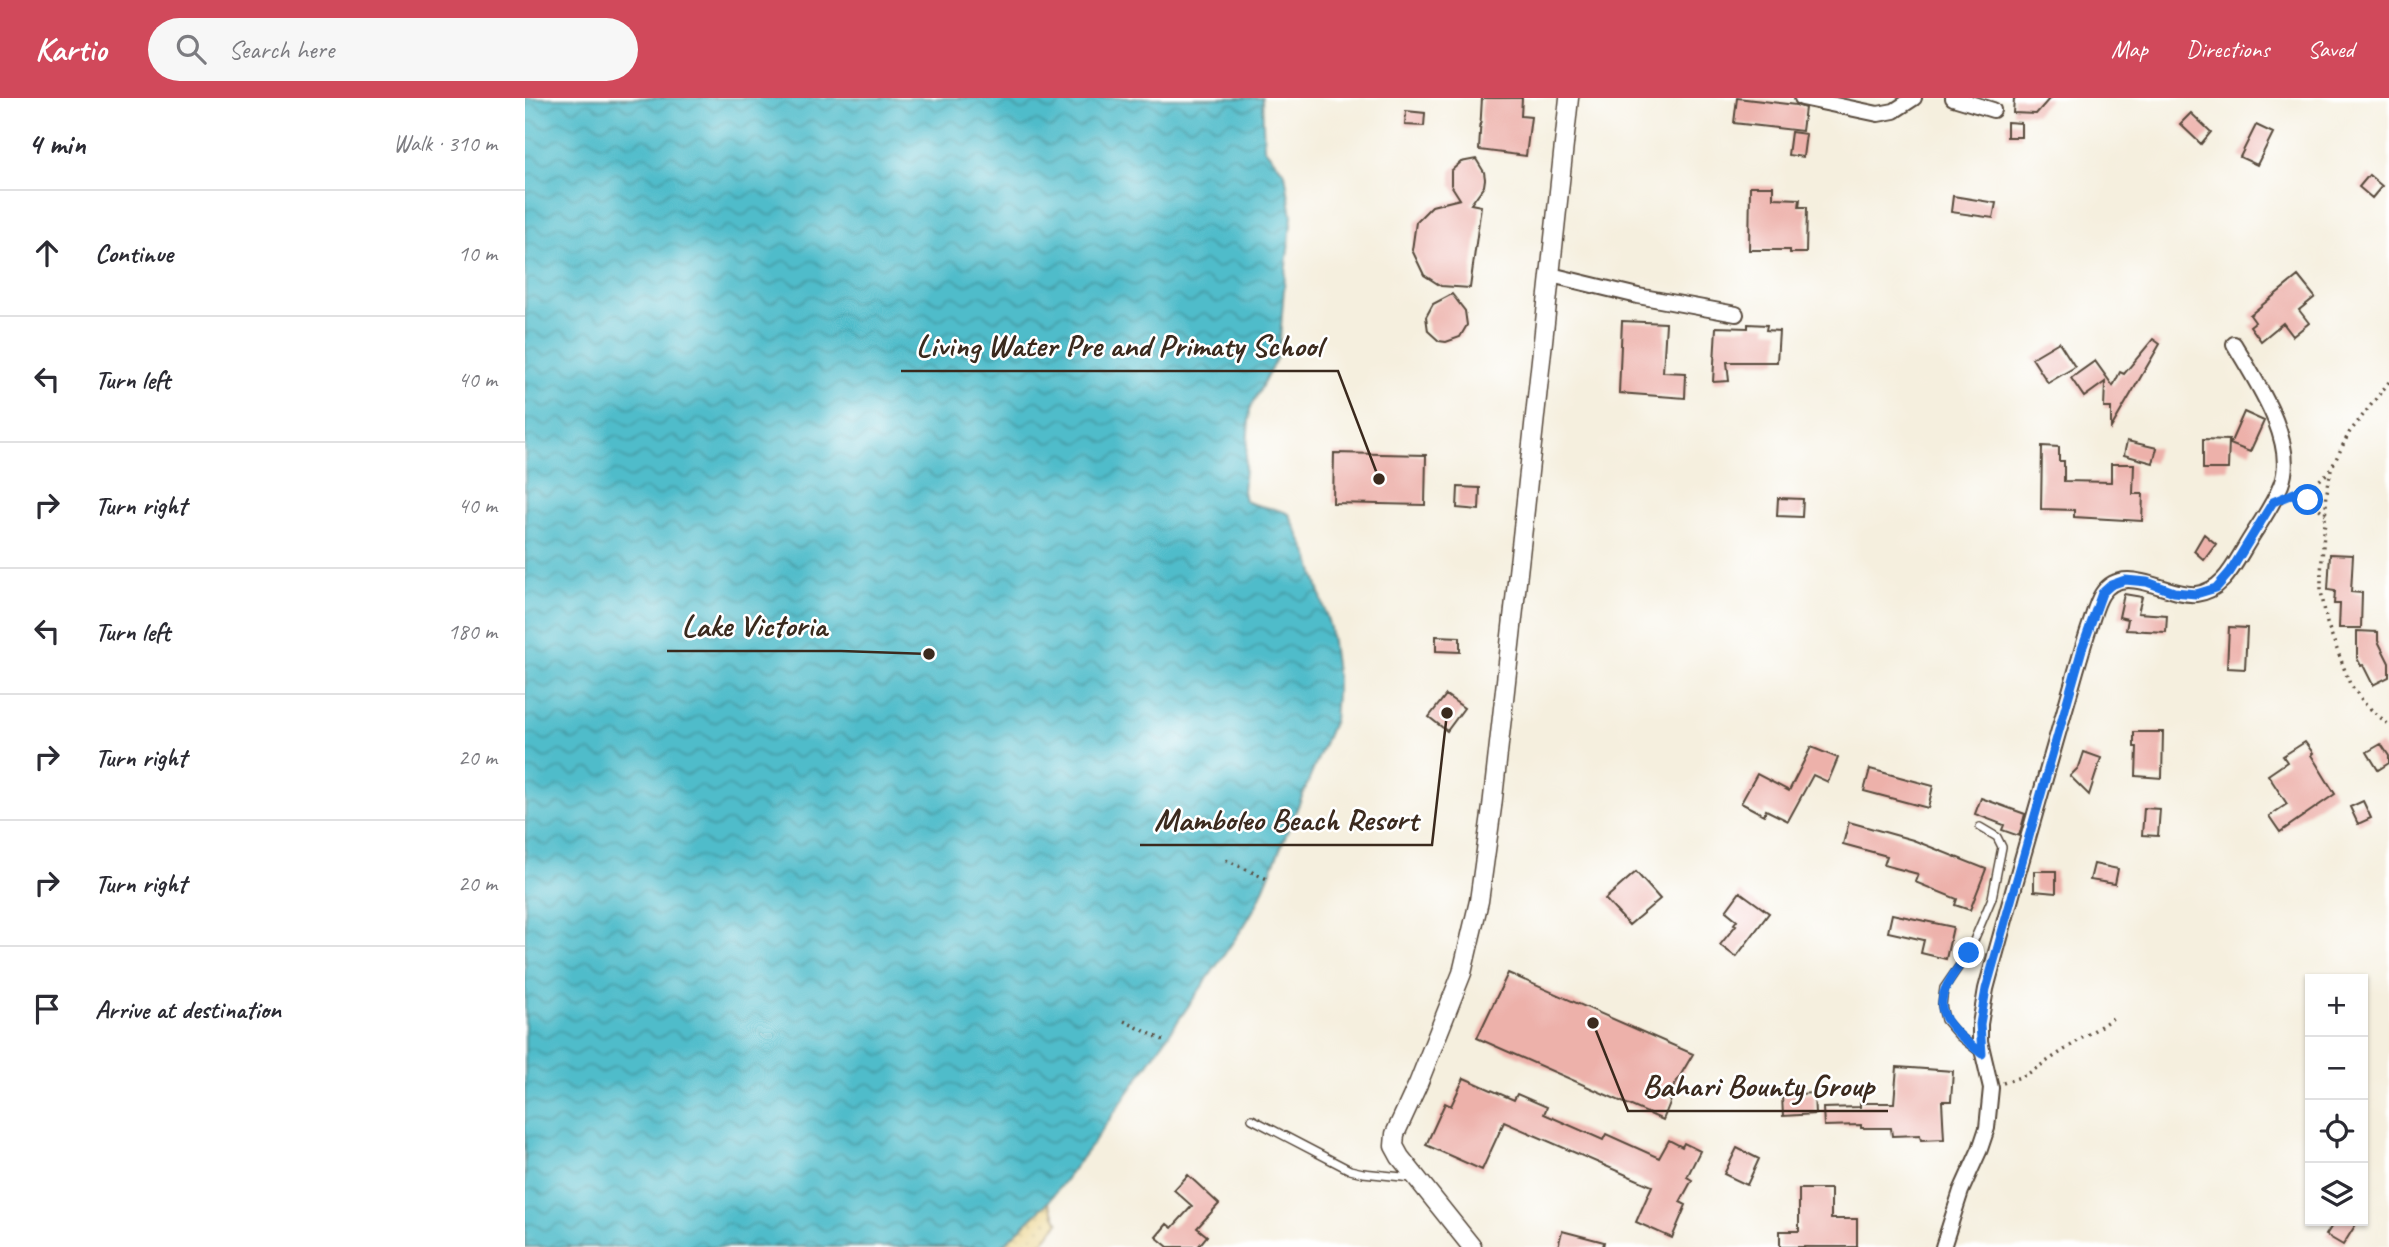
<!DOCTYPE html>
<html lang="en">
<head>
<meta charset="utf-8">
<style>
	:root { --surface:#fff; --page:#f7f7f7; --text:#2b2b33; --muted:#7c7c81; --line:#e1e1e2; --accent:#d1495b }
	body { margin:0; font-family:Caveat,sans-serif; background:var(--page); color:var(--text) }
	.controls { position:absolute; right:21px; bottom:21px; display:grid; overflow:hidden; border-radius:0px; box-shadow:0 2px 5px #0004 }
	.controls button { width:63px; height:63px; display:grid; place-items:center; padding:0; border:0; border-bottom:2px solid var(--line); background:var(--surface); color:var(--text); font:35px sans-serif }
	.stop { position:absolute; width:21px; height:21px; margin:-16px; border:5px solid #1a73e8; border-radius:50%; background:#fff }
	.stop.end { background:#1a73e8; border-color:#fff; box-shadow:0 2px 7px #0008 }
	.list { margin:0; padding:0; list-style:none }
	h2 { display:flex; justify-content:space-between; align-items:center; height:91px; margin:0; padding:0 28px; font-size:30px }
	h2 small { font-size:23px; font-weight:400; color:var(--muted) }
	.list li { display:grid; grid-template-columns:46px 1fr auto; gap:21px; align-items:center; box-sizing:border-box; height:126px; padding:0 28px; border-top:2px solid var(--line) }
	.list b { display:block; font-size:26px; white-space:nowrap }
	.list em { font-size:23px; font-style:normal; color:var(--muted) }
	.icon { flex:none; width:38px; height:38px; fill:none; stroke:currentColor; stroke-width:2; stroke-linecap:round; stroke-linejoin:round }
	.map { position:relative; flex:none; width:1864px; height:1149px; overflow:hidden }
	header { display:flex; align-items:center; gap:42px; box-sizing:border-box; height:98px; padding:0 35px; background:var(--accent); color:#fff }
	header strong { font-size:33px }
	nav { display:flex; gap:38px; margin-inline-start:auto; font-size:24px }
	.search { width:490px; height:63px; background:var(--page); display:flex; align-items:center; gap:18px; box-sizing:border-box; padding:0 24px; border-radius:38px; color:var(--muted); font-size:26px }
	main { display:flex }
	aside { flex:1; background:var(--surface) }
	.map>svg:first-child { display:block }
	.sand { fill:url(#sand-dots); stroke:#94825e; stroke-width:2 }
	.water { fill:url(#water-waves); stroke:#467374; stroke-width:2 }
	.building { fill:#edb1aa }
	.lines { fill:none; stroke-linecap:round; stroke-linejoin:round }
	.service-casing { stroke:#57483b; stroke-width:10 }
	.minor-casing { stroke:#57483b; stroke-width:18 }
	.tertiary-casing { stroke:#57483b; stroke-width:21 }
	.path { stroke:#57483b; stroke-width:3.5; stroke-dasharray:2 5; stroke-linecap:butt }
	.service { stroke:#fff; stroke-width:7 }
	.minor { stroke:#fff; stroke-width:14 }
	.tertiary { stroke:#fff; stroke-width:18 }
	.route { stroke:#1a73e8; stroke-width:9 }
	.leader { fill:none; stroke:#3b2a1e; stroke-width:2.5 }
	.callout-dot { fill:#3b2a1e; stroke:#fff; stroke-width:2.5 }
	.callout-label { font-size:32px; text-anchor:middle; font-weight:bold; fill:#3b2a1e; stroke:#fff; stroke-width:5; stroke-linejoin:round; paint-order:stroke }
</style>
</head>
<body>
<header>
<strong>Kartio</strong>
<div class="search"><svg class="icon" aria-label="search" viewBox="0 0 24 24"><circle cx="10" cy="10" r="6"/><path d="M15 15l6 6"/></svg>Search here</div>
<nav><a>Map</a><a>Directions</a><a>Saved</a></nav>
</header>
<main>
<aside>
<h2>4 min<small>Walk · 310 m</small></h2>
<ul class="list">
<li><svg class="icon" aria-label="ahead" viewBox="0 0 24 24"><path d="M12 20V5M6 11l6-6 6 6"/></svg><div><b>Continue</b></div><em>10 m</em></li>
<li><svg class="icon" aria-label="left" viewBox="0 0 24 24"><path d="M17 20v-9H6M10 6l-5 5 5 5"/></svg><div><b>Turn left</b></div><em>40 m</em></li>
<li><svg class="icon" aria-label="right" viewBox="0 0 24 24"><path d="M7 20v-9h11M14 6l5 5-5 5"/></svg><div><b>Turn right</b></div><em>40 m</em></li>
<li><svg class="icon" aria-label="left" viewBox="0 0 24 24"><path d="M17 20v-9H6M10 6l-5 5 5 5"/></svg><div><b>Turn left</b></div><em>180 m</em></li>
<li><svg class="icon" aria-label="right" viewBox="0 0 24 24"><path d="M7 20v-9h11M14 6l5 5-5 5"/></svg><div><b>Turn right</b></div><em>20 m</em></li>
<li><svg class="icon" aria-label="right" viewBox="0 0 24 24"><path d="M7 20v-9h11M14 6l5 5-5 5"/></svg><div><b>Turn right</b></div><em>20 m</em></li>
<li><svg class="icon" aria-label="arrive" viewBox="0 0 24 24"><path d="M6 21V4h12l-3 4 3 4H6"/></svg><div><b>Arrive at destination</b></div></li>
</ul>
</aside>
<div class="map">
<svg width="1864" height="1149" viewBox="0 0 1864 1149">
	<defs>
		<pattern id="sand-dots" width="8" height="8" patternUnits="userSpaceOnUse" patternTransform="scale(1.75)"><rect width="8" height="8" fill="#eeda9e"/><path d="M2 2h.1M6 6h.1" fill="none" stroke="#cdbb88" stroke-width="1.8" stroke-linecap="round"/></pattern>
		<pattern id="water-waves" width="16" height="10" patternUnits="userSpaceOnUse" patternTransform="scale(1.75)"><rect width="16" height="10" fill="#50bcca"/><path d="M0 5q4-4 8 0t8 0" fill="none" stroke="#4499a3"/></pattern>
	</defs>
	<rect width="100%" height="100%" fill="#fff"/>
	<filter id="ink" filterUnits="userSpaceOnUse"><feTurbulence type="fractalNoise" baseFrequency=".0143" numOctaves="2"/><feDisplacementMap in="SourceGraphic" scale="14" xChannelSelector="R" yChannelSelector="G"/><feConvolveMatrix kernelMatrix="1 2 1 2 8 2 1 2 1" color-interpolation-filters="sRGB"/></filter>
	<filter id="wash" filterUnits="userSpaceOnUse"><feTurbulence type="fractalNoise" baseFrequency=".00686" numOctaves="4" result="noise"/><feDisplacementMap in="SourceGraphic" scale="28" xChannelSelector="R" yChannelSelector="G"/><feGaussianBlur stdDeviation="1.57" result="paint"/><feColorMatrix in="noise" values="0 0 0 0 0 0 0 0 0 0 0 0 0 0 0 0 0 1.4 0 .05"/><feComposite in="paint" operator="in"/></filter>
	<g filter="url(#wash)">
		<rect width="100%" height="100%" fill="#f5efde"/>
		<path class="sand" d="M523 1104 534 1124 514 1149H476Z"/>
		<path class="water" d="M0 0H737L739 50 760 75 767 118 760 176 754 255 725 311 718 393 720 403C734 410 750 409 764 416L784 458 805 530 812 582 809 622 732 806 719 828 568 1045 523 1104 476 1149H0Z"/>
		<g id="blocks">
			<path class="building" d="M957 0H997L996 18 1006 19 1001 58 954 52Z
				M1212 0 1271 7 1280 10 1277 33 1209 25Z
				M1489 0H1525L1511 16 1488 15Z
				M881 13 900 15 899 28 880 27Z
				M1666 15 1686 34 1676 46 1655 26Z
				M1482 24 1496 25V39H1482Z
				M1731 27 1748 35 1732 67 1715 59Z
				M1266 34 1281 36 1278 59 1263 57Z
				M951 61 959 74 960 81 959 88 946 106 956 108 945 190 916 188 899 177 887 152 891 124 907 108 935 101 926 87V73L936 64Z
				M1844 77 1857 88 1847 100 1834 89Z
				M1225 88H1248V100L1275 101 1274 109H1282L1281 155H1265V152H1224Z
				M1428 98 1471 105 1468 120 1426 114Z
				M1773 178 1790 199 1774 212 1784 225 1768 238 1758 225 1736 243 1725 228 1730 224 1725 217Z
				M927 196 940 213 942 227 935 239 921 244 914 243 903 233 901 219 908 206Z
				M1097 223 1141 225 1138 274 1161 275 1160 300 1094 295Z
				M1223 226 1242 227 1241 232 1254 233 1252 264H1202L1204 283 1188 284 1191 229 1223 230Z
				M1628 241 1635 246 1586 330V310H1579L1580 284 1559 299 1546 280 1570 263 1588 288 1595 274 1599 276Z
				M1534 244 1550 269 1523 285 1507 260Z
				M1719 314 1739 323 1725 354 1705 346Z
				M1678 341 1704 342 1703 371H1678Z
				M1602 343 1632 350 1628 365 1599 357Z
				M1517 348 1534 349V363H1539V383L1586 384V366H1609L1608 396H1618L1617 423 1549 419V412L1516 411Z
				M809 355 901 357 900 407 808 405Z
				M933 389 955 390 954 412 932 410Z
				M1253 400 1278 401 1277 419 1252 418Z
				M1679 436 1691 446 1679 462 1669 453Z
				M1805 456 1828 457 1826 494 1837 495 1836 530H1814L1815 506H1809L1810 493 1803 492Z
				M1599 496 1617 499 1613 515 1642 517 1641 534 1601 532 1603 521 1594 519Z
				M1704 529 1722 530 1720 571 1702 570Z
				M1832 533 1853 534V543L1864 565V579L1848 587 1838 567 1836 568 1832 560Z
				M911 538 935 539V554L911 553Z
				M921 597 939 610 922 633 904 619Z
				M1609 634H1638L1637 680 1611 678 1612 649H1609Z
				M1780 644 1788 655 1786 657 1810 696 1755 734 1744 718 1762 706 1743 677 1762 664 1758 658Z
				M1856 646 1864 658V665L1853 672 1842 654Z
				M1286 649 1313 660 1303 684 1288 677 1263 723 1241 712 1239 717 1216 705 1232 676 1264 693Z
				M1559 654 1576 660 1564 697 1545 678 1554 669Z
				M1345 671 1408 688 1403 710 1339 693Z
				M1456 700 1500 716 1494 738 1477 732 1479 727 1450 716Z
				M1838 703 1846 720 1833 726 1825 709Z
				M1619 710 1635 711 1633 738 1617 737Z
				M1324 724 1388 742 1461 771 1445 812 1430 807 1432 801 1390 784 1393 776 1359 767 1362 758 1318 746Z
				M1569 766 1593 771 1590 786 1565 782Z
				M1509 773H1531V795L1509 793Z
				M1111 774 1135 801 1104 827 1080 801Z
				M1215 794 1244 815 1211 859 1195 847 1211 827 1209 826 1212 822 1201 813Z
				M1367 816 1428 829 1421 861 1396 855 1399 842 1363 834Z
				M983 875 1168 956 1142 1000 1146 1002 1138 1022 952 940Z
				M1372 969 1428 973 1426 1003H1417L1419 1041 1396 1042 1395 1037 1367 1038 1366 1030H1336V1027L1299 1028 1298 1010 1335 1009V1005H1369Z
				M939 980 989 1002 992 996 1022 1009 1019 1016 1078 1042 1081 1036 1134 1060 1144 1042 1157 1049 1159 1045 1175 1053 1162 1079 1167 1082 1155 1104 1161 1107 1147 1140 1111 1124 1127 1088 979 1024 957 1072 901 1047 920 1005 926 1008Z
				M1289 995 1290 1016 1258 1018 1257 997Z
				M1212 1050 1234 1061 1222 1087 1199 1076Z
				M663 1077 694 1106 672 1130 682 1138 673 1149H643L631 1139 642 1126 647 1130 667 1108 649 1092Z
				M1274 1091H1306V1121H1332V1149H1255V1133H1274Z
				M1810 1123H1833L1818 1147 1801 1137Z
				M1037 1133 1079 1144 1078 1149H1033Z"/>
		</g>
	</g>
	<g filter="url(#ink)">
		<use href="#blocks" fill-opacity="0" stroke="#57483b" stroke-width="2"/>
		<g class="lines">
			<defs>
				<path id="service" d="M1455 729 1472 739 1477 749 1467 800 1444 854 1419 890 1417 907 1420 922 1434 938 1457 956
					M727 1021 825 1072 838 1075 887 1080"/>
				<path id="minor" d="M1277 0 1353 16 1369 13 1389 0
					M1428 0 1468 12
					M1026 177 1113 198 1211 216
					M1418 1149 1436 1093 1455 1051 1462 1030 1466 990 1455 943V926L1461 891C1486 798 1513 705 1540 611 1548 584 1555 557 1564 530 1568 519 1571 505 1577 496 1598 463 1643 499 1671 496 1696 493 1707 471 1719 451 1731 430 1747 410 1756 387 1773 344 1730 282 1709 246"/>
				<path id="tertiary" d="M947 1149 875 1059 869 1048 870 1036 893 986 937 875 954 803 967 709 998 430 1044 0"/>
			</defs>
			<use href="#service" class="service-casing"/>
			<use href="#minor" class="minor-casing"/>
			<use href="#tertiary" class="tertiary-casing"/>
			<path class="path" d="M1864 284 1824 335 1806 371 1802 394 1796 475V493L1802 525 1825 586 1841 607 1864 627
				M1772 394 1801 416
				M1770 395 1790 386 1805 373
				M701 762 742 781
				M599 923 638 942
				M1478 985 1501 977 1591 918"/>
			<use href="#service" class="service"/>
			<use href="#minor" class="minor"/>
			<use href="#tertiary" class="tertiary"/>
		</g>
	</g>
	<g class="lines" filter="url(#ink)">
		<path class="route" d="M1444 855C1404 906 1408 917 1457 956L1455 926 1461 891 1557 551 1577 495 1586 487 1600 482 1622 484 1649 494 1671 496 1691 490 1705 474 1748 404 1772 394 1783 402"/>
	</g>
	<path class="leader" d="M854 381L813 273H376M404 556L316 553H142M922 615L907 747H615M1068 925L1103 1013H1363"/>
	<g class="callout-dot">
		<circle cx="854" cy="381" r="7"/>
		<circle cx="404" cy="556" r="7"/>
		<circle cx="922" cy="615" r="7"/>
		<circle cx="1068" cy="925" r="7"/>
	</g>
	<g class="callout-label">
		<text x="594" y="258">Living Water Pre and Primaty School</text>
		<text x="229" y="538">Lake Victoria</text>
		<text x="761" y="732">Mamboleo Beach Resort</text>
		<text x="1233" y="998">Bahari Bounty Group</text>
	</g>
</svg>
<div class="controls">
<button>+</button>
<button>−</button>
<button><svg class="icon" aria-label="locate" viewBox="0 0 24 24"><circle cx="12" cy="12" r="6"/><path d="M12 2v4M12 18v4M2 12h4M18 12h4"/></svg></button>
<button><svg class="icon" aria-label="layers" viewBox="0 0 24 24"><path d="M12 4l9 5-9 5-9-5zM3 14l9 5 9-5"/></svg></button>
</div>
<div class="stop" style="left:1783px;top:402px"></div>
<div class="stop end" style="left:1444px;top:855px"></div>
</div>
</main>
</body>
</html>
